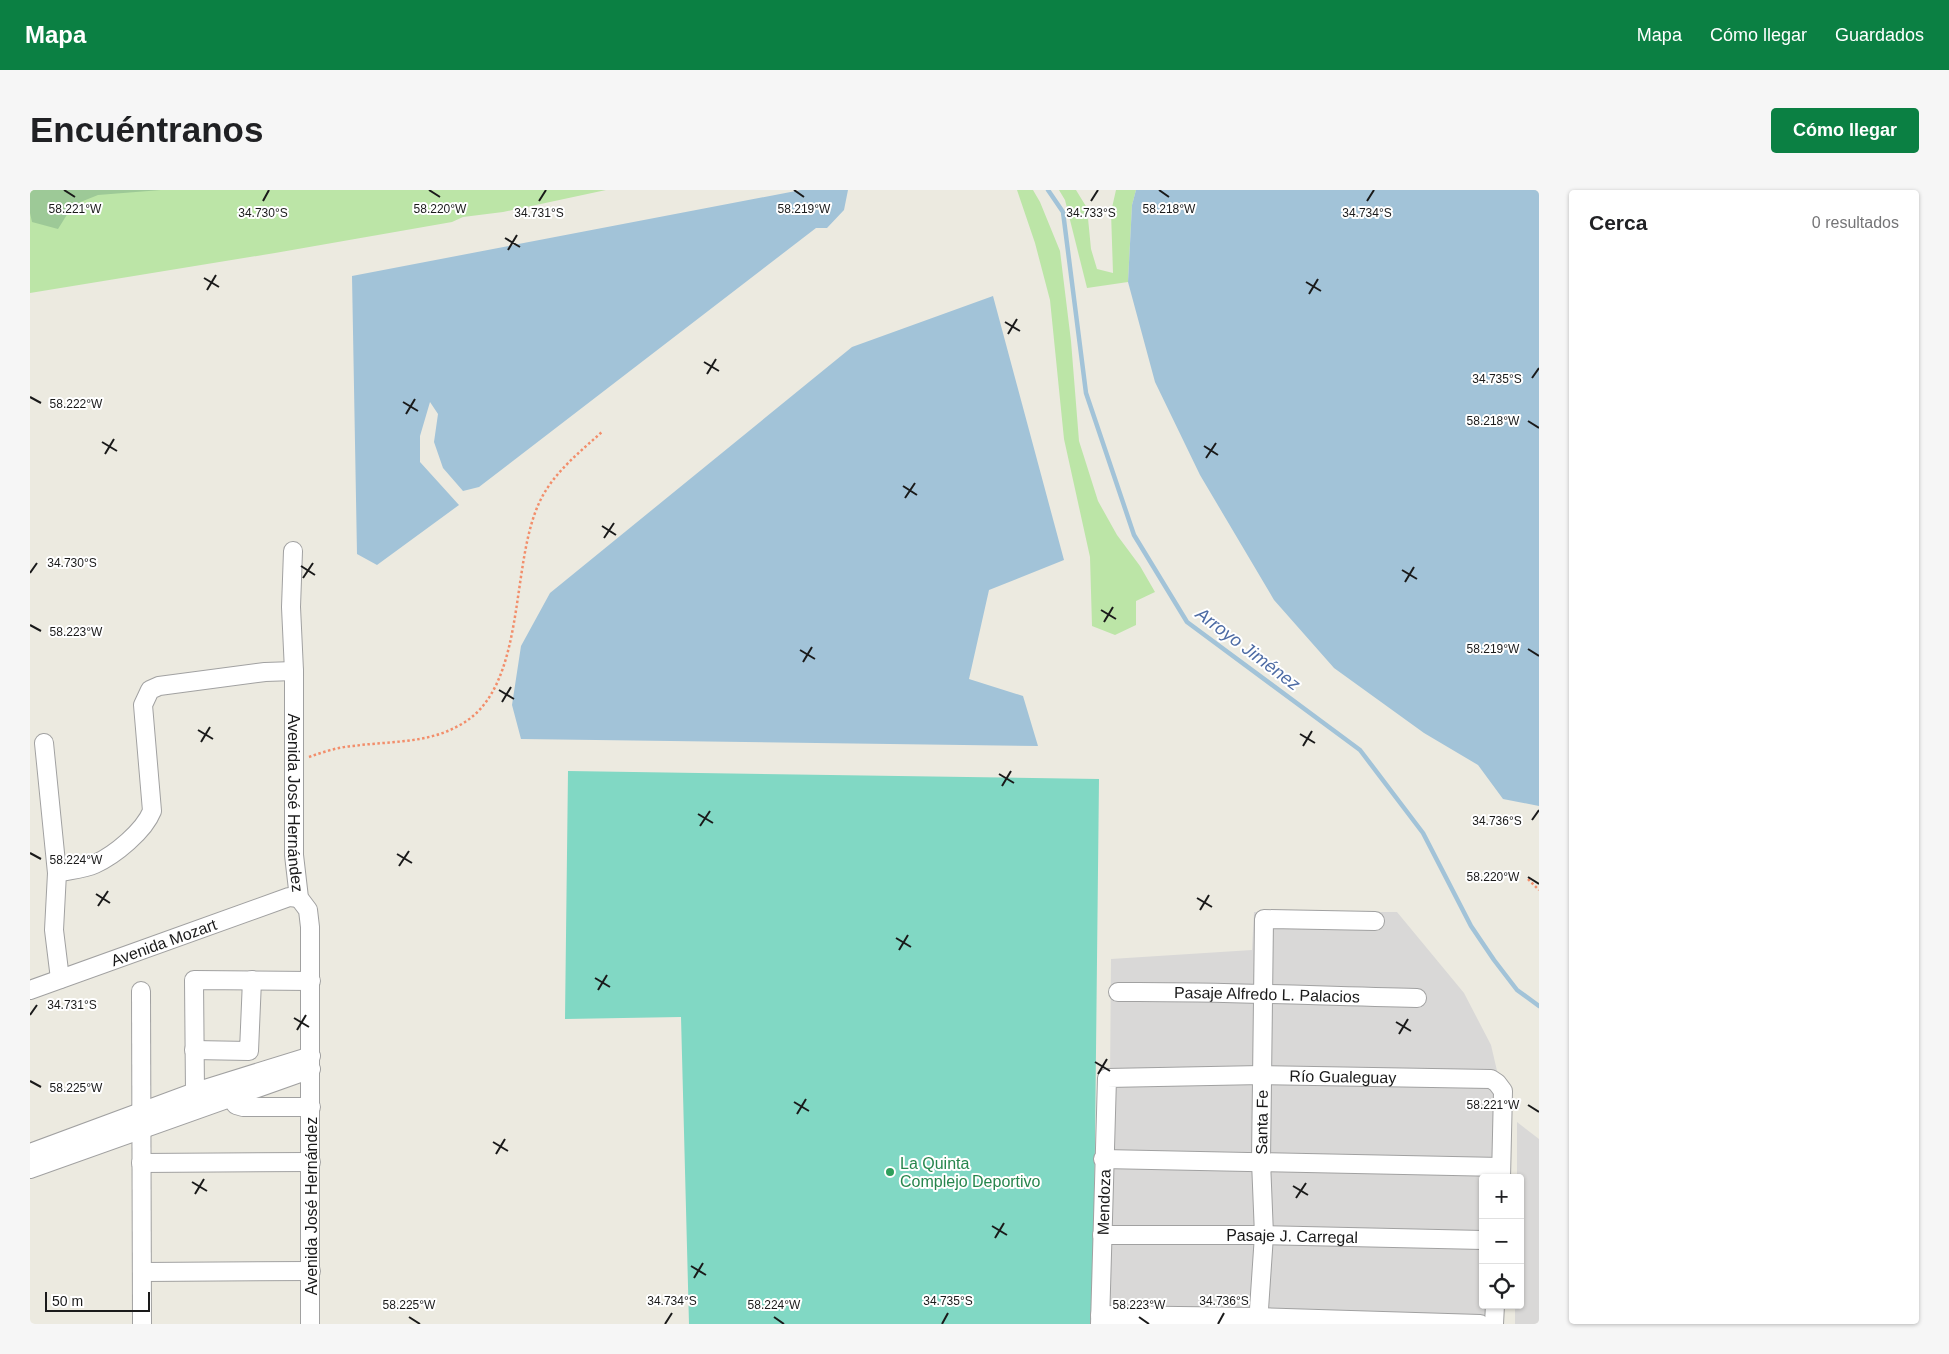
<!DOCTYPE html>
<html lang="es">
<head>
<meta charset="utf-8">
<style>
	:root { --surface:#fff; --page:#f6f6f6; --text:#202124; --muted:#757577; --line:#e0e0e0; --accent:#0b8043 }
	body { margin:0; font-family:Helvetica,sans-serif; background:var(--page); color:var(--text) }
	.controls { position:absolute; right:15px; bottom:15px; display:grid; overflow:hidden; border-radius:5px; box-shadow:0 1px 4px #0004 }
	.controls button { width:45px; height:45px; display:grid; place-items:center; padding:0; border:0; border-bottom:1px solid var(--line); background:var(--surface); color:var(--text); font:25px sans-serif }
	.scale { position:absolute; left:15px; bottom:12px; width:105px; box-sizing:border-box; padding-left:5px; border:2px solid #1a1a1a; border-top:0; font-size:14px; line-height:18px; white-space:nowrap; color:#1a1a1a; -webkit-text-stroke:4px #fff; paint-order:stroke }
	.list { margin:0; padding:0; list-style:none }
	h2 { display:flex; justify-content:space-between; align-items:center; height:65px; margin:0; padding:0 20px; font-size:21px }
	h2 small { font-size:16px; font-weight:400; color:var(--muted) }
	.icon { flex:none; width:28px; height:28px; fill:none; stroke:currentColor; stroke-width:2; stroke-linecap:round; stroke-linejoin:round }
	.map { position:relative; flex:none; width:1509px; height:1134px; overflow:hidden; border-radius:5px }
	header { display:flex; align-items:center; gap:30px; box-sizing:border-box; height:70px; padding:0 25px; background:var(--accent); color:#fff }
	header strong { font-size:24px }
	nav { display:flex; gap:28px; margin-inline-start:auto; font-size:18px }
	.intro { display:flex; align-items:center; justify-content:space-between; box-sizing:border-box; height:120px; padding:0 30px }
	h1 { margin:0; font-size:35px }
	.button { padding:12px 22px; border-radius:5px; background:var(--accent); color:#fff; font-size:18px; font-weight:700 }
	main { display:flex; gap:30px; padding:0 30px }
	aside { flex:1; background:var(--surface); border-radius:5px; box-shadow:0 1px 4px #0004 }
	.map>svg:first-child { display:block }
	.residential { fill:#d9d8d7 }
	.grass { fill:#bce5a7 }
	.forest { fill:#9dc997 }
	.pitch { fill:#81d8c4 }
	.water { fill:#a2c3d8 }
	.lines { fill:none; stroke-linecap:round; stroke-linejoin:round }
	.stream { stroke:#a2c3d8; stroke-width:4.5 }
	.minor-casing { stroke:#a1a1a1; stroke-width:20 }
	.path { stroke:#f28e6b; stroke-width:2.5; stroke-dasharray:2.5 2.5; stroke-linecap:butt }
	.minor { stroke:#fff; stroke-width:18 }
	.ticks { fill:none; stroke:#1a1a1a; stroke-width:2 }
	.leisure-dot { fill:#2e9e5b; stroke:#fff; stroke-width:2 }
	.labels { text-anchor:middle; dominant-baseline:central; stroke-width:4; stroke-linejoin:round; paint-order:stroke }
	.street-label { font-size:16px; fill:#1a1a1a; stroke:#fff }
	.leisure-label { font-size:16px; fill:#27864d; stroke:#fff; text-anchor:start }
	.water-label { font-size:18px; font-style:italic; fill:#4d6ba4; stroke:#fff }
	.ticks-label { font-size:12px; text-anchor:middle; fill:#1a1a1a; stroke:#fff; stroke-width:4; stroke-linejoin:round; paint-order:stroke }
</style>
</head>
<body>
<header>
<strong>Mapa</strong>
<nav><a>Mapa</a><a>Cómo llegar</a><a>Guardados</a></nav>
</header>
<div class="intro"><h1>Encuéntranos</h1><a class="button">Cómo llegar</a></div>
<main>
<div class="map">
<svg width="1509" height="1134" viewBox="0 0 1509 1134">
	<rect width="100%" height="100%" fill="#eceae0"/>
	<path class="residential" d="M1224 722H1367L1434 803 1461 855 1471 898 1468 988H1453V1115H1462L1461 1134H1078L1081 769 1222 760Z
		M1487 932 1509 949V1134H1485V1115H1490V988H1487Z"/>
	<path class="grass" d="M0 0H576L473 22 433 27 422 32 245 63 0 103Z
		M987 0H1003L1010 12 1030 61 1041 151 1049 251 1068 311 1087 345 1110 376 1125 402 1106 411V435L1085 445 1062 436 1060 367 1034 249 1020 110 1005 53Z
		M1029 0H1046L1057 18 1061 59 1067 79 1083 83 1081 22 1086 0H1106L1102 15 1098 92 1057 98 1035 10Z"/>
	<path class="forest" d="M0 0H131L68 5 43 15 28 39 2 32 0 23Z"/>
	<path class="pitch" d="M538 581 1069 589 1063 1134H659L651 827 535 829Z"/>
	<path class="water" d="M771 0H818L814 20 797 38H786L449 297 433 301 413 278 404 252 408 224 400 212 390 246V272L429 315 347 375 327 364 322 86Z
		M1106 0H1509V616L1473 609 1448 575 1394 543 1304 478 1244 410 1170 285 1125 192 1098 92 1102 15Z
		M963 106 1034 370 959 400 939 489 993 506 1008 556 491 549 482 515 491 456 520 403 822 157Z"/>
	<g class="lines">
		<path class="stream" d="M1018 0 1033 22 1056 203 1104 345 1157 432 1330 560 1393 643 1441 736 1464 770 1487 800 1509 816"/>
		<defs>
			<g id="minor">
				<path id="s1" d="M263 361 261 417 264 481V665L269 708 278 720 280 737V1134"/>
				<path d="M14 553 27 683 24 740 30 789"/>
				<path d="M27 683C40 680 54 679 65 674 85 665 114 641 122 621L113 515 120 500 129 496 235 482 264 481"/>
				<path id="s2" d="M0 800 259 707 269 708"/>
				<path d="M111 801 112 1134"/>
				<path id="s3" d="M1088 802C1187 801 1287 806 1387 808"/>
				<path d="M164 860 219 861 222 790"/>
				<path d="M165 902 164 790 281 791"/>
				<path d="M201 908 206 915 213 917H281"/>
				<path d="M0 963 165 902 281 866"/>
				<path d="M1073 969 1471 977"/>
				<path d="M111 973 281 972"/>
				<path d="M0 979 281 879"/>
				<path id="s4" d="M1072 1045H1234L1453 1050"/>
				<path d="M112 1082 281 1081"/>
				<path d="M1070 1125 1228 1127 1450 1134"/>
				<path id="s5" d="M1070 1134 1077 888 1232 885 1461 889 1467 893 1473 901 1471 988"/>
				<path id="s6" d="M1228 1134 1234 1045 1231 971 1234 729 1345 731"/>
				<path d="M1464 1134 1465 1115"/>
			</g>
		</defs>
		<use href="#minor" class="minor-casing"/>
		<path class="path" d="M279 567C293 562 308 557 323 556 359 551 397 554 430 535 498 498 479 375 510 311 524 282 550 262 573 241
			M1498 689 1509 700"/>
		<use href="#minor" class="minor"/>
	</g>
	<path class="ticks" d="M34 0 45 7M399 0 410 7M764 0 774 7M1129 0 1139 7M233 11 239 0M509 11 516 0M1061 11 1068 0M1337 11 1344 0M475 48 490 57M478 60 487 45M174 88 189 97M1276 92 1291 101M177 100 186 85M1279 104 1288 89M975 132 990 141M978 144 987 129M674 172 689 181M677 184 686 169M1502 188 1509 178M0 207 11 213M373 212 388 221M376 224 385 209M1498 231 1509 238M72 252 87 261M1174 256 1188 265M75 264 84 249M1176 268 1186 253M873 296 887 305M875 308 885 293M572 336 586 345M574 348 584 333M271 376 285 385M1372 380 1387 389M0 383 7 373M273 388 283 373M1375 392 1384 377M1071 420 1086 429M1074 432 1083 417M0 435 11 441M1498 459 1509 466M770 460 785 469M773 472 782 457M469 500 484 509M472 512 481 497M168 540 183 549M1270 544 1285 553M171 552 180 537M1273 556 1282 541M969 584 984 593M972 596 981 581M668 624 683 633M1502 630 1509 620M670 636 680 621M0 663 11 669M367 664 382 673M369 676 379 661M1498 687 1509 694M66 704 80 713M1167 708 1182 717M68 716 78 701M1170 720 1179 705M866 748 881 757M869 760 878 745M565 788 580 797M568 800 577 785M0 825 7 815M264 828 279 837M1366 832 1381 841M267 840 276 825M1369 844 1378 829M1065 872 1080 881M1068 884 1077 869M0 891 11 897M764 912 779 921M1498 915 1509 922M767 924 776 909M463 952 478 961M466 964 475 949M162 992 177 1001M1263 996 1278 1005M165 1004 174 989M1266 1008 1276 993M962 1036 977 1045M965 1048 974 1033M661 1076 676 1085M664 1088 673 1073M379 1127 390 1134M744 1127 754 1134M1109 1127 1119 1134M635 1134 642 1123M912 1134 918 1123M1188 1134 1194 1123"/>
	<circle class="leisure-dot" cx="860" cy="982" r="5"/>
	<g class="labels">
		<g class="street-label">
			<text stroke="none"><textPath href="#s1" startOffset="252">Avenida José Hernández</textPath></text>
			<text stroke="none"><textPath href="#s2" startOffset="142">Avenida Mozart</textPath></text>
			<text stroke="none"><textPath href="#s3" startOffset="149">Pasaje Alfredo L. Palacios</textPath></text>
			<text stroke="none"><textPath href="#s5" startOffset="482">Río Gualeguay</textPath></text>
			<text stroke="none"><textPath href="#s6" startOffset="202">Santa Fe</textPath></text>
			<text stroke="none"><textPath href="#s5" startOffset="122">Mendoza</textPath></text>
			<text transform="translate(281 1016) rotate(-90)">Avenida José Hernández</text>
			<text stroke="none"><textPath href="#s4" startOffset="190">Pasaje J. Carregal</textPath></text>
		</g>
		<g class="leisure-label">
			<text x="870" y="973">La Quinta<tspan x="870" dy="18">Complejo Deportivo</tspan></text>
		</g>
		<g class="water-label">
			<text transform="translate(1218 459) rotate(37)">Arroyo Jiménez</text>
		</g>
	</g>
	<g class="ticks-label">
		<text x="410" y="23">58.220°W</text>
		<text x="774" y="23">58.219°W</text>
		<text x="1139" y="23">58.218°W</text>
		<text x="45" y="23">58.221°W</text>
		<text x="233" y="27">34.730°S</text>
		<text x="509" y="27">34.731°S</text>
		<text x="1061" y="27">34.733°S</text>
		<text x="1337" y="27">34.734°S</text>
		<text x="1467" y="193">34.735°S</text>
		<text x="46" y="218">58.222°W</text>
		<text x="1463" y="235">58.218°W</text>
		<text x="42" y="377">34.730°S</text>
		<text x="46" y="446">58.223°W</text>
		<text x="1463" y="463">58.219°W</text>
		<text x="1467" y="635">34.736°S</text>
		<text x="46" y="674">58.224°W</text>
		<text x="1463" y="691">58.220°W</text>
		<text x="42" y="819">34.731°S</text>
		<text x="46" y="902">58.225°W</text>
		<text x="1463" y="919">58.221°W</text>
		<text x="642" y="1115">34.734°S</text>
		<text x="918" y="1115">34.735°S</text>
		<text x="1194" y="1115">34.736°S</text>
		<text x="379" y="1119">58.225°W</text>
		<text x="744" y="1119">58.224°W</text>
		<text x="1109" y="1119">58.223°W</text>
	</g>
</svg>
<div class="controls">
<button>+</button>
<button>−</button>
<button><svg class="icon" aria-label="locate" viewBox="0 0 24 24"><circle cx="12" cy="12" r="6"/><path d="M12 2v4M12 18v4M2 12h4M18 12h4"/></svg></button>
</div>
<div class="scale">50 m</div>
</div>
<aside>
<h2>Cerca<small>0 resultados</small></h2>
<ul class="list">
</ul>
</aside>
</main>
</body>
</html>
